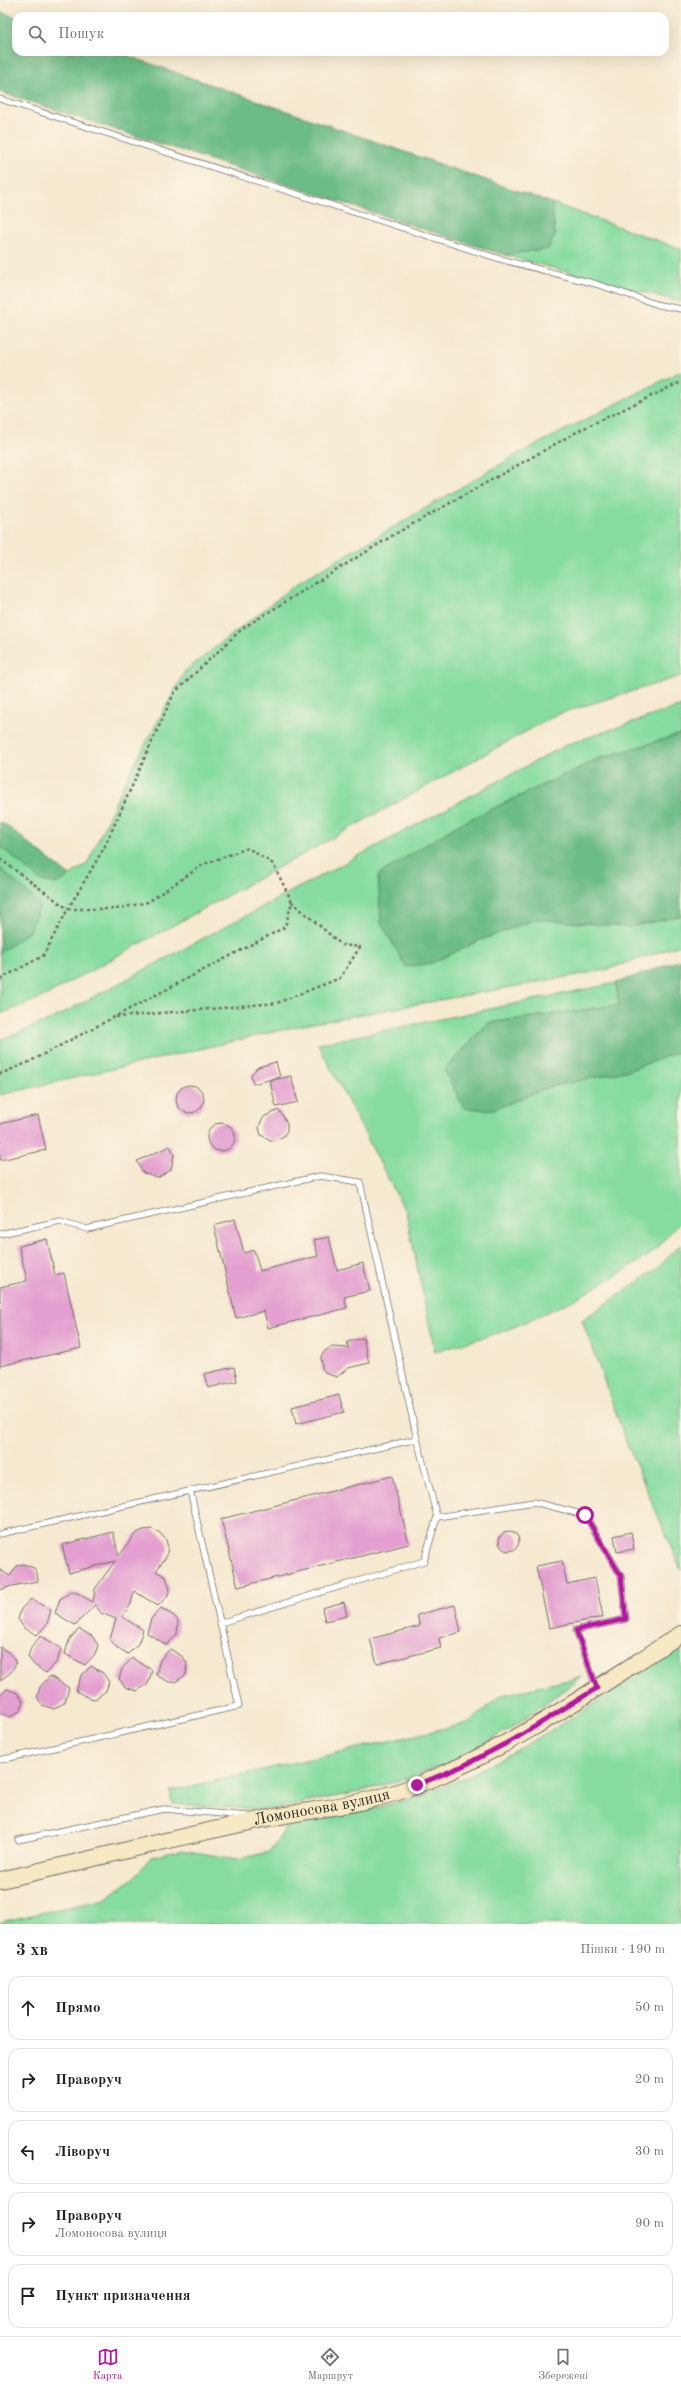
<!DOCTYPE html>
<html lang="uk">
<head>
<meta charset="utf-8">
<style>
	:root { --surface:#fff; --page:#f2f2f2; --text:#222; --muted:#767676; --line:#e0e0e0; --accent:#b5179e }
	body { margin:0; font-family:"Old Standard TT",serif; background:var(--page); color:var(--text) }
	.stop { position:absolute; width:12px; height:12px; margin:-9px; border:3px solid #b5179e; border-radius:50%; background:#fff }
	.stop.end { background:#b5179e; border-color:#fff; box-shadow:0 1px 4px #0008 }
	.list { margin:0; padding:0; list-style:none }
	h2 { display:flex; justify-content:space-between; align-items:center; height:52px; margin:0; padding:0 16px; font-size:17px }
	h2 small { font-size:13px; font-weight:400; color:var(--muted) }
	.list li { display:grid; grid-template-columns:26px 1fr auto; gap:12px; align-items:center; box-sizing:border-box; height:64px; margin:0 8px 8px; padding:0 8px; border:1px solid var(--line); border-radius:12px }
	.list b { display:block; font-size:15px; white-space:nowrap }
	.list p { margin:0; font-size:13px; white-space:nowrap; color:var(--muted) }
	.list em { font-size:13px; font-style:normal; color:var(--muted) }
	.icon { flex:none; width:22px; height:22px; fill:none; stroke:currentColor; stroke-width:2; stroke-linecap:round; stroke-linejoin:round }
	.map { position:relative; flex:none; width:681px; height:1924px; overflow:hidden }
	.search { position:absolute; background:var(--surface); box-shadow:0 4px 16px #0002; left:12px; right:12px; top:12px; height:44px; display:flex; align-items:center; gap:10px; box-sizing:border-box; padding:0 14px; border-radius:12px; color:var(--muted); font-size:15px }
	.sheet { height:412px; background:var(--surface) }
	nav { display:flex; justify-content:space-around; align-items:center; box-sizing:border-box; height:56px; border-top:1px solid var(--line); background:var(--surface); font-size:11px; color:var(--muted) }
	nav a { display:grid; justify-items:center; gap:2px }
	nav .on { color:var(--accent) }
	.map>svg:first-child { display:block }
	.green { fill:#86dca0; stroke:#588466 }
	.forest { fill:#6cbc86; stroke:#4c7458 }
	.building { fill:#e39fd0 }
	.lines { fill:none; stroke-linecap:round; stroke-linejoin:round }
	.lane-casing { stroke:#726e65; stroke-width:7 }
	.secondary-casing { stroke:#726e65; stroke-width:18 }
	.path { stroke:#726e65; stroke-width:2.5; stroke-dasharray:3 3; stroke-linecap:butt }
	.lane { stroke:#fff; stroke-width:5.5 }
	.secondary { stroke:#f6e9c3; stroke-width:16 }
	.route { stroke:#b5179e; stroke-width:5 }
	.labels { text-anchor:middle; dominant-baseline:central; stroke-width:4; stroke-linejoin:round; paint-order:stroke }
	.street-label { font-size:16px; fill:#2b2b2b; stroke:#fcf5e5 }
</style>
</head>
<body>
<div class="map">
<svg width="681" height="1924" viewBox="0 0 681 1924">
	<rect width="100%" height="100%" fill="#fcf5e5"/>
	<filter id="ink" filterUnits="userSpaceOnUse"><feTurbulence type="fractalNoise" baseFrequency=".025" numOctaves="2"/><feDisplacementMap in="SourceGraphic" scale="8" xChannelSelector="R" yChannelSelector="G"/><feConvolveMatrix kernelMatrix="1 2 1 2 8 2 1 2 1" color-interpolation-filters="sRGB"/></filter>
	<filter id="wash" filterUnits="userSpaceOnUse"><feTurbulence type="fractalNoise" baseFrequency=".012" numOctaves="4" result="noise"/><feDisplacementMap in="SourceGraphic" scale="16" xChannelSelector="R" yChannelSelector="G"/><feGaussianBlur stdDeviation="0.9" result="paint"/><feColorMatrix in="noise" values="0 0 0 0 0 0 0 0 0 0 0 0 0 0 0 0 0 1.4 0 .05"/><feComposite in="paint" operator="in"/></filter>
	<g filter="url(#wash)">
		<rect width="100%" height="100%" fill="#f5e9d0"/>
		<path class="green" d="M552 203 681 249V302L504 255 548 248 555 236Z
			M681 371V676L558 714 41 998 0 1014V953L30 931 40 904 0 868V846L41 881 56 884 87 864 126 780 185 671 298 583 518 454Z
			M681 706V734L598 759 456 826 378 875 432 963 478 941 536 919 629 927 681 916V945L605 970 308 1024 0 1095V1040L52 1019 568 744Z
			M616 983 619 1005 488 1023 492 1110 549 1087 630 1070 681 1051V1221L650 1255 574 1300 507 1330 435 1352 406 1213 318 1044Z
			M681 1244V1570L628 1446 582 1320 658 1268Z
			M681 1648V1924H0V1922L105 1899 135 1877 151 1857 182 1850 237 1859 269 1852 289 1824C332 1816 377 1810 419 1796 511 1763 598 1699 681 1648Z
			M582 1677 508 1730 452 1762 411 1777 359 1792 269 1810 172 1804 170 1791 468 1723 502 1695Z"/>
		<path class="forest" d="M0 12 16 17V52H117L552 203 555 236 548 249 504 255 0 92Z
			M681 734V916L629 927 536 919 476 942 432 963 406 967 381 923 378 875 456 826 598 759Z
			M0 822 7 826 70 876 56 884 41 881 0 846Z
			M0 868 40 904 30 931 0 953Z
			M681 960V1051L630 1070 549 1087 492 1110 464 1108 444 1070 488 1023 619 1005 616 983Z"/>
		<g id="blocks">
			<path class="building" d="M276 1062 280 1077 253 1084 251 1075 258 1067Z
				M291 1076 298 1102 276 1107 270 1081Z
				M176 1099a14 14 0 1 1 28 0a14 14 0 1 1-28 0Z
				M279 1110 287 1123V1130L284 1136 272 1141 261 1135 259 1128 261 1121 265 1116Z
				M38 1115 46 1150 0 1160V1124Z
				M207 1137a14 14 0 1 1 28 0a14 14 0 1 1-28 0Z
				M170 1146 174 1155 171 1170 158 1178 143 1173 137 1161Z
				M235 1219 244 1253 254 1250 260 1271 318 1256 314 1240 329 1237 337 1270 363 1263 370 1291 344 1297 347 1308 268 1328 264 1311 236 1318 214 1225Z
				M47 1239 55 1275 64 1273 81 1348 0 1366V1287L27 1281 19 1246Z
				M363 1338 369 1363 348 1368 337 1377 327 1374 322 1369 321 1356 326 1350 332 1347 349 1348 347 1342Z
				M234 1367 237 1381 208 1388 204 1374Z
				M339 1395 344 1412 296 1424 292 1407Z
				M392 1476 409 1544 238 1587 221 1519Z
				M152 1529 160 1533 166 1540 168 1548 166 1557 156 1571 166 1577 170 1589 168 1595 158 1606 134 1591 131 1604 122 1617 143 1630 138 1644 128 1654 116 1647 110 1639 116 1619 101 1613 95 1605 75 1625 55 1613 60 1599 71 1592 77 1593 93 1602 95 1589 115 1561 69 1573 62 1545 113 1532 119 1556 135 1534 143 1530Z
				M499 1541a10 10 0 1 1 20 0a10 10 0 1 1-20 0Z
				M631 1532 634 1549 617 1552 614 1536Z
				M562 1561 567 1584 595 1578 603 1617 549 1628 536 1566Z
				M23 1564 34 1568 37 1573 38 1581 12 1586 0 1590V1570L10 1576 17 1566Z
				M31 1599 51 1610 47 1624 37 1635 24 1628 18 1619 21 1609Z
				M344 1602 347 1616 325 1621 322 1608Z
				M455 1605 461 1632 439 1638 441 1648 377 1664 370 1639 420 1626 417 1615Z
				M161 1608 174 1616 178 1621 177 1634 167 1645 147 1633 151 1619Z
				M79 1629 92 1636 98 1645 95 1654 85 1665 65 1654 69 1640Z
				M41 1636 61 1648 57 1662 46 1673 34 1665 28 1657 31 1647Z
				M0 1647 11 1654 16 1663 12 1671 0 1681Z
				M170 1649 183 1657 187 1663 186 1675 175 1682H169L156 1675 160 1660Z
				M132 1658 152 1670 148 1684 137 1691 125 1687 119 1679 122 1669Z
				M91 1666 103 1673 109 1682 106 1691 95 1699 89 1698 76 1691 81 1676Z
				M50 1676 69 1688 65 1702 54 1709 42 1705 37 1697 40 1687Z
				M7 1689 17 1693 23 1701 21 1710 10 1717 0 1713V1695Z"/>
		</g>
	</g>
	<g filter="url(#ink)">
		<use href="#blocks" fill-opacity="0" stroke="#726e65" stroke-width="1"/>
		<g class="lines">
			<defs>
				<path id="lane" d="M0 99 500 259 596 284 659 305 681 309
					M0 1234 60 1221 87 1229 320 1176 360 1182 417 1439
					M437 1517 534 1502 585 1515 621 1576 626 1619 576 1630 596 1686
					M0 1534 417 1439 437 1517 424 1561 220 1623
					M0 1760 239 1706 190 1490
					M18 1840 164 1809 248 1816"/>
				<g id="secondary">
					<path id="s1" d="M0 1880C90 1860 179 1836 269 1818 319 1808 372 1804 420 1784 513 1747 596 1688 681 1634"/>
				</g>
			</defs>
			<use href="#lane" class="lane-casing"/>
			<use href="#secondary" class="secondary-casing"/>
			<path class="path" d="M0 859 68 909 104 848 174 693 243 628 395 534 584 428 681 382
				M0 979 43 956 68 909H116L148 902 204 864 248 848 273 864 292 902 285 927 27 1063 0 1074
				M116 1017 277 1003 340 978 360 947 342 945 292 902"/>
			<use href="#lane" class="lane"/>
			<use href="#secondary" class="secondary"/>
		</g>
	</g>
	<g class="lines" filter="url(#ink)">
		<path class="route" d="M417 1785 465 1765 518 1737 597 1688 576 1630 626 1619 621 1576 585 1515"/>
	</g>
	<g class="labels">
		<g class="street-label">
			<text stroke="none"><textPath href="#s1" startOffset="330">Ломоносова вулиця</textPath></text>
		</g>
	</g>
</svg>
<div class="stop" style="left:585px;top:1515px"></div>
<div class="stop end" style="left:417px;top:1785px"></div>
<div class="search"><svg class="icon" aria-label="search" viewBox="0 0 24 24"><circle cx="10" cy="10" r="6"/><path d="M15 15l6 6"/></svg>Пошук</div>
</div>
<section class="sheet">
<h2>3 хв<small>Пішки · 190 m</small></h2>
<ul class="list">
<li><svg class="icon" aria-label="ahead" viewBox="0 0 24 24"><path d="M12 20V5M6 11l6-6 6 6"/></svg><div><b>Прямо</b></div><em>50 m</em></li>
<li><svg class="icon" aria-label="right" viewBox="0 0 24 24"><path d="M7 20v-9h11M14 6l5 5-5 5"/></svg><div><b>Праворуч</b></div><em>20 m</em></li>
<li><svg class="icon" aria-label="left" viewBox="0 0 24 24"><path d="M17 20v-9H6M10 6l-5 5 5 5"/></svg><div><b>Ліворуч</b></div><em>30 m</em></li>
<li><svg class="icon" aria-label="right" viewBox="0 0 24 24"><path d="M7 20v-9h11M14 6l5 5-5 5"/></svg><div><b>Праворуч</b><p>Ломоносова вулиця</p></div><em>90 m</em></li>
<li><svg class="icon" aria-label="arrive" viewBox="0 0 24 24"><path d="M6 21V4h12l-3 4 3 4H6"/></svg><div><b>Пункт призначення</b></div></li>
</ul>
</section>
<nav>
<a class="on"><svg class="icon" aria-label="map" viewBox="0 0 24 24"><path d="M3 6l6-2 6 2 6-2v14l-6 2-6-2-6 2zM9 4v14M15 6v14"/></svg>Карта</a>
<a><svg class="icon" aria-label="directions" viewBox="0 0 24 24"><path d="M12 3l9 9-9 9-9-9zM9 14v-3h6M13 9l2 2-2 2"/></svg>Маршрут</a>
<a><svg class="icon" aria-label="saved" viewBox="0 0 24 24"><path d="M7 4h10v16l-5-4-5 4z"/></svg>Збережені</a>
</nav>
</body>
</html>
